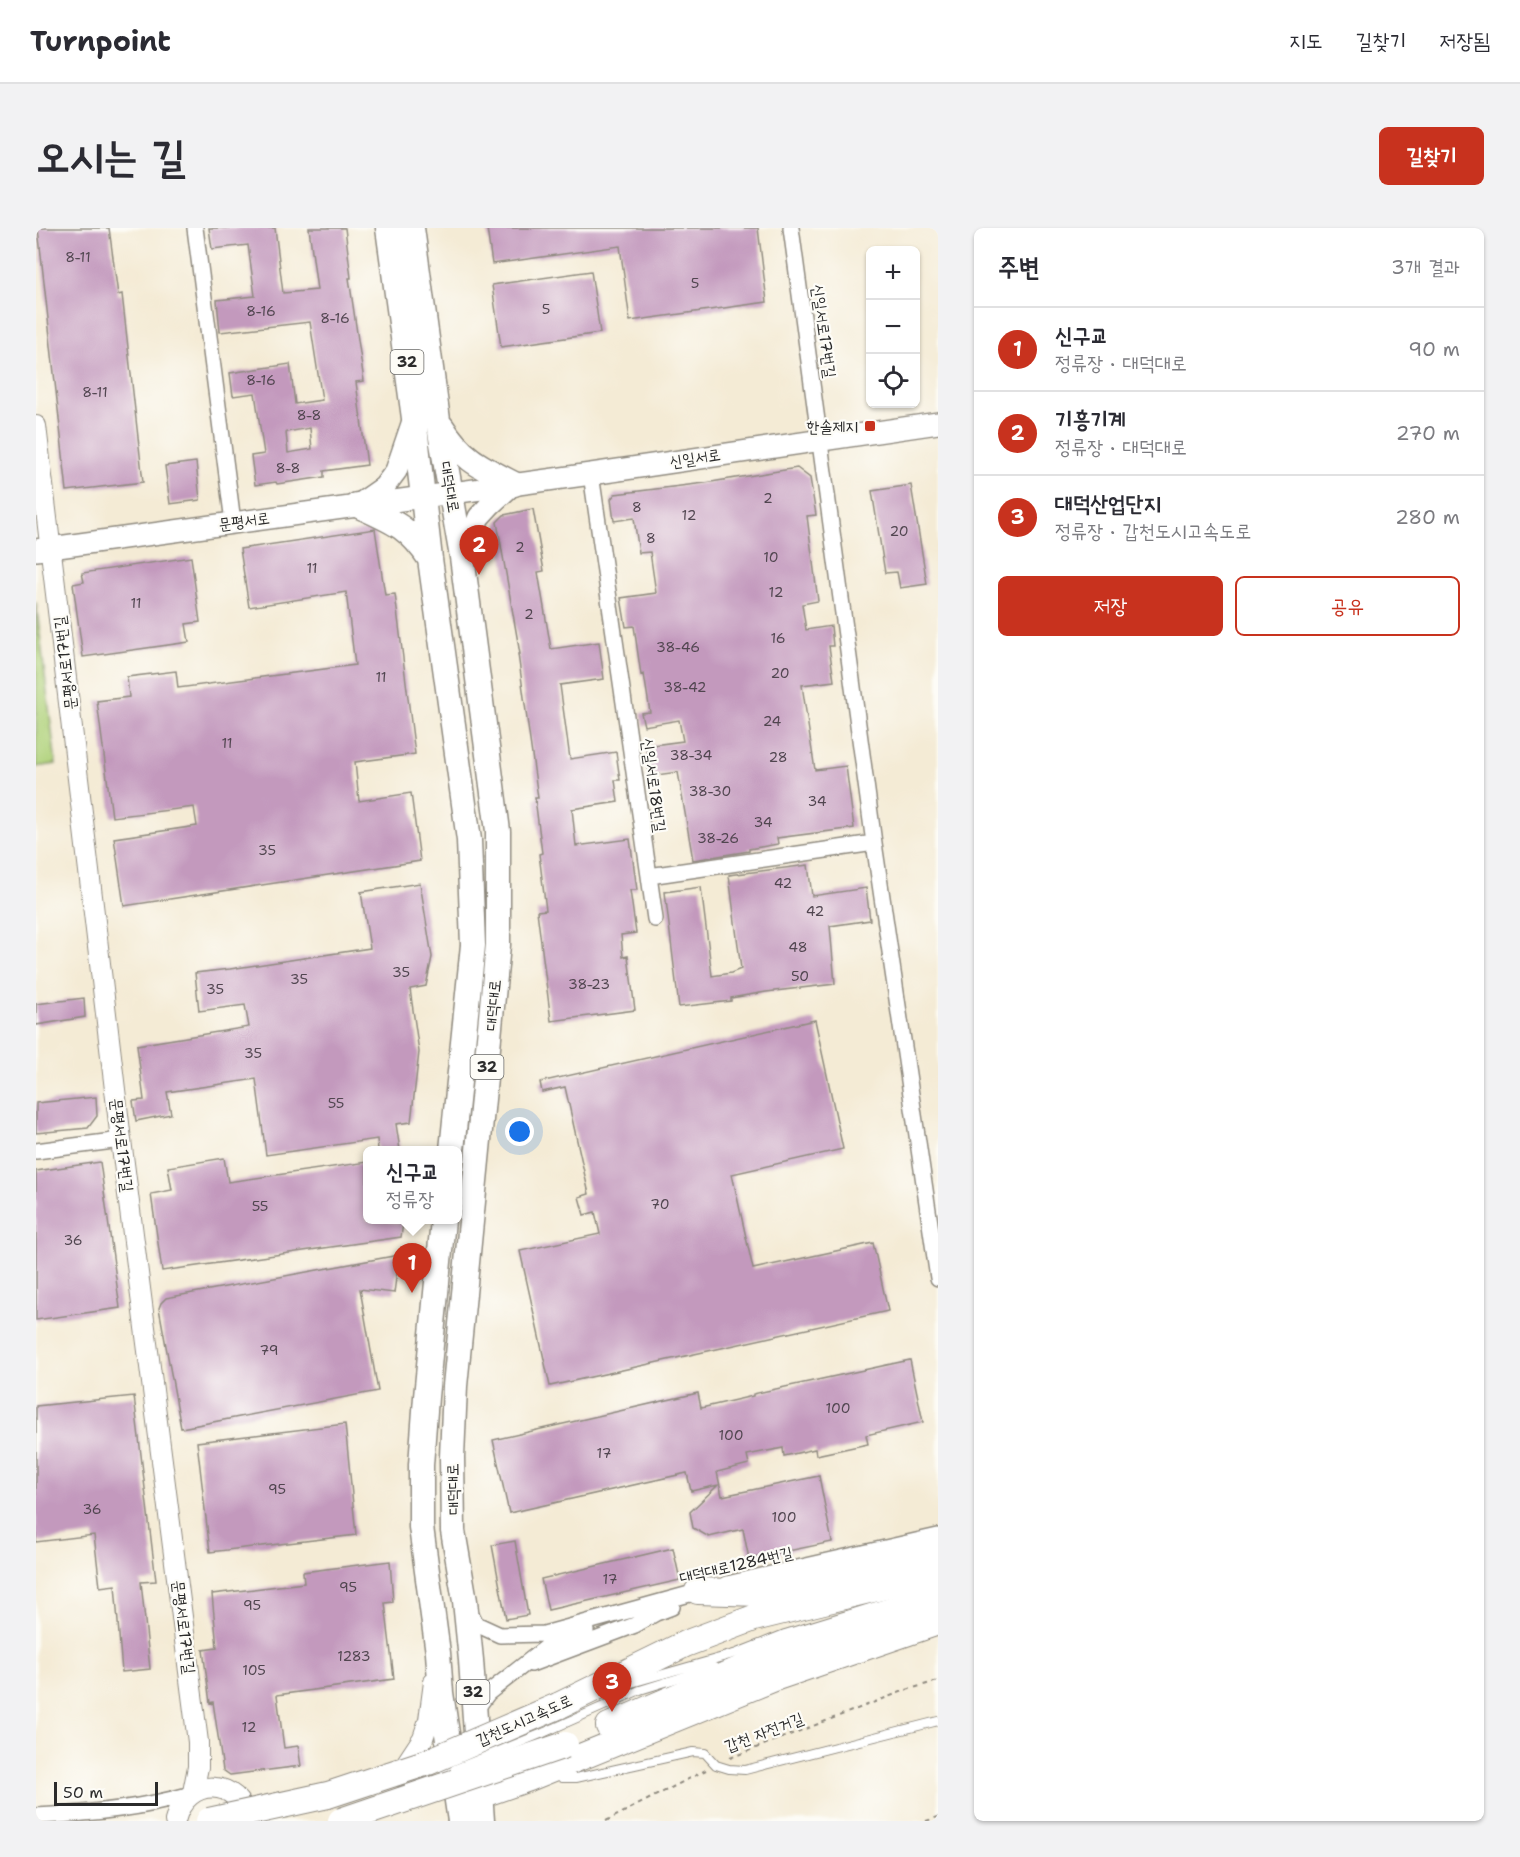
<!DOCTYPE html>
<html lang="ko">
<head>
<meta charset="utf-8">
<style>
	:root { --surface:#fff; --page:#f2f2f3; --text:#2b2b33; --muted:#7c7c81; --line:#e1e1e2; --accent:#c8321e }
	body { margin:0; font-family:"Shantell Sans","Poor Story",sans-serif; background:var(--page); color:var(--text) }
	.controls { position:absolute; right:18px; top:18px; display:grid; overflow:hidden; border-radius:9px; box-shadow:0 2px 4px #0004 }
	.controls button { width:54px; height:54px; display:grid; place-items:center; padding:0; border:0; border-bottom:2px solid var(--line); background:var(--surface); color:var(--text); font:30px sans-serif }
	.scale { position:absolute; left:18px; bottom:15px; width:104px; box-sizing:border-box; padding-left:6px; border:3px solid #2b2b2b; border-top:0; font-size:16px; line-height:21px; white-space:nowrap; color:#2b2b2b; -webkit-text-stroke:4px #fdfcf7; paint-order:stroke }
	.you { position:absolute; left:484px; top:904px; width:21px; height:21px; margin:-15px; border:4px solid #fff; border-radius:50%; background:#1a73e8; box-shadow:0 0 0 9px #1a73e833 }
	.badge { display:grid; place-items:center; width:39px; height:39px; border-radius:50%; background:var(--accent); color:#fff; font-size:20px; font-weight:700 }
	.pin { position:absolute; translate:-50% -50px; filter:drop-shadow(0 2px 3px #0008) }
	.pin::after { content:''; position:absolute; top:32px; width:21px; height:18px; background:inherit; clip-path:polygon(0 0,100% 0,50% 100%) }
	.popup { position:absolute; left:327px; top:918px; width:99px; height:78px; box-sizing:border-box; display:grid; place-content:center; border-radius:9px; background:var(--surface); filter:drop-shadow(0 2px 4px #0005); font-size:20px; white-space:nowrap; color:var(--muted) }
	.popup b { font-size:22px; color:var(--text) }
	.popup::after { content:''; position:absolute; left:50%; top:100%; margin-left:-12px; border:12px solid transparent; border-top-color:var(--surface) }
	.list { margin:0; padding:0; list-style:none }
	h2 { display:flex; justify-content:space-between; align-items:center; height:78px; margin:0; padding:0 24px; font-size:26px }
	h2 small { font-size:20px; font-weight:400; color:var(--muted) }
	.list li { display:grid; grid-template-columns:39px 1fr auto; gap:18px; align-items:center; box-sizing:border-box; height:84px; padding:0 24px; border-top:2px solid var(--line) }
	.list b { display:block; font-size:22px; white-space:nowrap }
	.list p { margin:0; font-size:20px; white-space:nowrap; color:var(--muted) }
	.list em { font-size:20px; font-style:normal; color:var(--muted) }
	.actions { display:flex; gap:12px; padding:18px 24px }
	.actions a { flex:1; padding:14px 0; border:2px solid var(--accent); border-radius:9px; text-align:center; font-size:21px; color:var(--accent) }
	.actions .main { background:var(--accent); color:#fff }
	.icon { flex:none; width:33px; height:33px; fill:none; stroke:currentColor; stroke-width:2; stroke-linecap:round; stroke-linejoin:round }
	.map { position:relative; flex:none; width:902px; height:1593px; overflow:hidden; border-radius:9px }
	header { display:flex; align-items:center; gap:36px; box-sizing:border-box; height:84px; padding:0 30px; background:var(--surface); border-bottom:2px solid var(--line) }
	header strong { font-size:28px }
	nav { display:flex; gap:33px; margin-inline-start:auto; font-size:21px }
	.intro { display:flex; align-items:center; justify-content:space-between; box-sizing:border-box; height:144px; padding:0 36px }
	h1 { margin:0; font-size:42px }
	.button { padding:15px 27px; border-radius:9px; background:var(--accent); color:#fff; font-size:21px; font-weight:700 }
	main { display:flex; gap:36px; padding:0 36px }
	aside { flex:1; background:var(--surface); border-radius:9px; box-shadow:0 2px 4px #0004 }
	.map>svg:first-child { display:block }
	.green { fill:#afd179; stroke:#6d7e52; stroke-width:1.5 }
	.building { fill:#c399bd; fill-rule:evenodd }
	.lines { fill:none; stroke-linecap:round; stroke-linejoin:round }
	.service-casing { stroke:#908b80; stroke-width:10 }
	.minor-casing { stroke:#908b80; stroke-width:18 }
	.tertiary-casing { stroke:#908b80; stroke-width:22 }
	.secondary-casing { stroke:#908b80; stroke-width:24 }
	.primary-casing { stroke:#908b80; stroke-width:27 }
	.trunk-casing { stroke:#908b80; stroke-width:28 }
	.path { stroke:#908b80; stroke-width:2; stroke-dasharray:4.5 4.5; stroke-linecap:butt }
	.service { stroke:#fff; stroke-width:8 }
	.minor { stroke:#fff; stroke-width:15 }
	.tertiary { stroke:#fff; stroke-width:20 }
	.secondary { stroke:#fff; stroke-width:21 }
	.primary { stroke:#fff; stroke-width:24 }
	.trunk { stroke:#fff; stroke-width:26 }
	.service-bridge-casing { stroke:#908b80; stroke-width:10; stroke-linecap:butt }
	.trunk-bridge-casing { stroke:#908b80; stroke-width:28; stroke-linecap:butt }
	.service-bridge { stroke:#fff; stroke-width:8 }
	.trunk-bridge { stroke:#fff; stroke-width:26 }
	.poi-dot { fill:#c8321e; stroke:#fdfcf7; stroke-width:2 }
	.labels { text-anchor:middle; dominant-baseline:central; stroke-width:4.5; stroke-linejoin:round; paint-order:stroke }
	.number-label { font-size:14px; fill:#514650 }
	.shield { fill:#fdfcf7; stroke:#6a6a68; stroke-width:1.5 }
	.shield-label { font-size:15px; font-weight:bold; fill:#2b2b2b }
	.street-label { font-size:16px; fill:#2b2b2b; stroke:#fdfcf7 }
	.poi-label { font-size:16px; fill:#2b2b2b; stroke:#fdfcf7; text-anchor:end }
</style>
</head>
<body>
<header>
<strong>Turnpoint</strong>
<nav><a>지도</a><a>길찾기</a><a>저장됨</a></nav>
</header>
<div class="intro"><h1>오시는 길</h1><a class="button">길찾기</a></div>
<main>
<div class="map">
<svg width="902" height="1593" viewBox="0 0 902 1593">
	<rect width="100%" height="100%" fill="#fdfcf7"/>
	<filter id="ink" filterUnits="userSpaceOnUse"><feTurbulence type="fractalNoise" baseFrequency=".0167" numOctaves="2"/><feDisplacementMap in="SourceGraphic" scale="12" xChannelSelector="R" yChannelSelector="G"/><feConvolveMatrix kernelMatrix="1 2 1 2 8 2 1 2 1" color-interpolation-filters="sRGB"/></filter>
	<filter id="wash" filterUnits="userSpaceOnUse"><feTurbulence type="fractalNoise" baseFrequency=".008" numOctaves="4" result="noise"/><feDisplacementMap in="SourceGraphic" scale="24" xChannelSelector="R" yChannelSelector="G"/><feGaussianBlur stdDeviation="1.35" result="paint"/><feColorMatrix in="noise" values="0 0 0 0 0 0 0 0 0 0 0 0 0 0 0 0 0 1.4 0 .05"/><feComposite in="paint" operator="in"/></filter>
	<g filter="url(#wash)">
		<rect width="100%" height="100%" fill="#f4ebd5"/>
		<path class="green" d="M0 374 20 536 0 539Z"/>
		<g id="blocks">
			<path class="building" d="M2 0H73L82 67 86 66 107 254 31 263Z
				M173 0H239L247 65 281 62 273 0H309L315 50H313L328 153 320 154 331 237 288 243V249L241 256 240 254 219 257 215 228 228 226 219 165 197 168 194 145 254 136 259 176 286 172 274 94 184 104 181 72 219 68 212 17 176 21ZM274 200 276 221 252 225 250 204Z
				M451 0H722L731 74 594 93 584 18 456 36Z
				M555 43 564 105 465 119 456 57Z
				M160 234 164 272 134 276 129 238Z
				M761 240 774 250 780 287 771 288 782 373 766 376 770 402 795 398 797 418H793L798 453 766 457 774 510 779 542 810 538 818 600 741 610 742 616 713 621V623L657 632 642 544 613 548 610 518 647 513 643 492 608 498 605 485 614 484 608 446 605 447 598 398 590 399 585 370 620 365 614 324 603 325 598 290 578 293 575 271 579 266 669 255Z
				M875 257 891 356 864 360 861 344 849 345 836 263Z
				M497 281 508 343 502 344 515 421 563 414 568 451 524 457 534 531 580 524 584 552H579L582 574 536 581 540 618 594 611 601 662H594L600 705 585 707 587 729 592 728 599 782 515 793 501 683 510 682 503 626 506 625 499 570H502L482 426H484L461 294 468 287Z
				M339 301 349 367 359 366 379 526 319 534 323 573 375 565 384 633 88 678 78 610 161 598 158 579 76 589 61 473 93 469 91 449 140 443 142 460 319 437 310 364 213 379 204 321Z
				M155 329 164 394 150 396 153 414 47 429 37 356 48 354 46 345Z
				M772 637 776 668 830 660 834 692 794 698 799 756 730 764 695 770V773L643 779 629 664 665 659 676 748 695 745 705 741 693 647Z
				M384 655 396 729 390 758 374 761 383 824 375 894 360 896 364 922H342L341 911 230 927 220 851 131 864 135 886 100 893 97 873 108 872 101 817 213 799 209 777 163 783 159 745 194 741 334 720 325 664Z
				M48 770 49 789 0 797V776Z
				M779 792 807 921 696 946 717 1041 837 1015 852 1083 514 1158 484 1023 564 1006 559 984 548 987 543 969 553 966 529 859 506 864 504 854Z
				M60 869 61 888 52 900 0 905V875Z
				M188 930 192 954 331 934V992L367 995 365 1009 126 1043 115 966 136 962 132 939Z
				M64 934 84 1080 0 1092V943Z
				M363 1027 358 1065 324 1061 342 1163 145 1200 123 1080 125 1075 130 1070Z
				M874 1132 887 1194 830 1207 832 1216 780 1227 779 1221 748 1228 747 1220 711 1227 713 1236 681 1244 686 1268 783 1248 796 1314 713 1331 707 1301 673 1309 657 1300 654 1284 682 1257 655 1263 651 1245 473 1285 457 1212 662 1165 665 1180 717 1168V1166Z
				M98 1168 120 1353 105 1354 114 1441 86 1444 79 1357 64 1359 58 1307 0 1314V1178Z
				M309 1196 320 1307 174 1324 161 1214Z
				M479 1313 492 1387 470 1391 456 1317Z
				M637 1320 644 1352 512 1382 505 1351Z
				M354 1333 357 1374 349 1375 358 1451 241 1467 248 1520 262 1518 265 1538 194 1547 187 1542 177 1474 174 1475 167 1422 181 1420 176 1366 268 1355 267 1344Z"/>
		</g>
	</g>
	<g filter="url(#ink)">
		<use href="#blocks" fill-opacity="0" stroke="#908b80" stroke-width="1.5"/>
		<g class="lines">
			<defs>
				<path id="service" d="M592 1456 701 1425 749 1406 902 1359
					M507 1505 604 1462 678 1439
					M526 1550H540L657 1524 669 1525 680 1537 693 1541 709 1542 902 1493"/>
				<path id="minor" d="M159 0 197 294
					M755 0 838 615 902 1050
					M555 246 613 648 838 615
					M613 648 619 691
					M0 923 85 912
					M691 1356 902 1308
					M433 1382 440 1396 464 1407 508 1406 668 1362
					M495 1436 599 1397 620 1385 636 1379
					M438 1484 452 1465 512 1418 550 1403
					M0 1588C51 1586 103 1581 152 1567"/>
				<path id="tertiary" d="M0 198 85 912 162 1514V1539L157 1564
					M362 1548 387 1510 393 1492 398 1454
					M139 1593C150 1547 205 1550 211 1593"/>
				<path id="secondary" d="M325 275 348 259 360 243 377 193
					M0 322 555 246 902 195
					M426 329 443 289 455 276 477 256"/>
				<path id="primary" d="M352 0 378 190 394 331 433 612 437 717 416 922
					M376 0 402 192 426 329 462 603V717L419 1158 416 1229 417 1303 429 1373 435 1432 446 1593
					M406 199C426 231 445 239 478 256
					M321 277C356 293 372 298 394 331
					M407 992 390 1169 385 1237V1299L402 1425 405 1465 424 1593"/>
				<path id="trunk" d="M662 1363 723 1365 797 1352 902 1326
					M522 1478 649 1416 718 1390 902 1345
					M573 1498 744 1424 902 1374
					M444 1567 493 1550 741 1449 902 1394"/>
			</defs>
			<use href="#service" class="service-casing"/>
			<use href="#minor" class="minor-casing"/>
			<use href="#tertiary" class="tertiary-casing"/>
			<use href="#secondary" class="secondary-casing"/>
			<use href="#primary" class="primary-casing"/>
			<use href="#trunk" class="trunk-casing"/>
			<path class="path" d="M694 1530 870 1462 902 1453
				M570 1593 670 1542
				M890 1593 902 1589"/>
			<use href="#service" class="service"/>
			<use href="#minor" class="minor"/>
			<use href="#tertiary" class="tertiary"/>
			<use href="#secondary" class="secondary"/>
			<use href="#primary" class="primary"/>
			<use href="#trunk" class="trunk"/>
			<defs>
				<path id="service-bridge" d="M419 1541 507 1505"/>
				<path id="trunk-bridge" d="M173 1593 292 1567 392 1534 522 1478
					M305 1593 529 1517"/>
			</defs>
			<use href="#service-bridge" class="service-bridge-casing"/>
			<use href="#trunk-bridge" class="trunk-bridge-casing"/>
			<use href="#service-bridge" class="service-bridge"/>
			<use href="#trunk-bridge" class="trunk-bridge"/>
		</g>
	</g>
	<rect class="poi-dot" x="828" y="192" width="12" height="12" rx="3"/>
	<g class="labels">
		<g class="number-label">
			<text x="42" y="29">8-11</text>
			<text x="659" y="55">5</text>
			<text x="510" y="81">5</text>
			<text x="225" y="83">8-16</text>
			<text x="299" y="90">8-16</text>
			<text x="225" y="152">8-16</text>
			<text x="59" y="164">8-11</text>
			<text x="273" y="187">8-8</text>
			<text x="252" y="240">8-8</text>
			<text x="732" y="270">2</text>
			<text x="601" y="279">8</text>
			<text x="653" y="287">12</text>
			<text x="863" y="303">20</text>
			<text x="615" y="310">8</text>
			<text x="484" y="319">2</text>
			<text x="735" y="329">10</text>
			<text x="276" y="340">11</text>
			<text x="740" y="364">12</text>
			<text x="100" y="375">11</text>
			<text x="493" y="386">2</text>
			<text x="742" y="410">16</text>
			<text x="642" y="419">38-46</text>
			<text x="744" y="445">20</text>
			<text x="345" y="449">11</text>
			<text x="649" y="459">38-42</text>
			<text x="736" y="493">24</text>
			<text x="191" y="515">11</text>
			<text x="655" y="527">38-34</text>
			<text x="742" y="529">28</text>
			<text x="674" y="563">38-30</text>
			<text x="781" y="573">34</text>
			<text x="727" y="594">34</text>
			<text x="682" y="610">38-26</text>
			<text x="231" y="622">35</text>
			<text x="747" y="655">42</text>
			<text x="779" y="683">42</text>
			<text x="762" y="719">48</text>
			<text x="365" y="744">35</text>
			<text x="764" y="748">50</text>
			<text x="263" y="751">35</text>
			<text x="553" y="756">38-23</text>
			<text x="179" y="761">35</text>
			<text x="217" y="825">35</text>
			<text x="300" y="875">55</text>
			<text x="624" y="976">70</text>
			<text x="224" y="978">55</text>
			<text x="37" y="1012">36</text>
			<text x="233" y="1122">79</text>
			<text x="802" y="1180">100</text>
			<text x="695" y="1207">100</text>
			<text x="568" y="1225">17</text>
			<text x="241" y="1261">95</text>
			<text x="56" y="1281">36</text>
			<text x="748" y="1289">100</text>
			<text x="574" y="1351">17</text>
			<text x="312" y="1359">95</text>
			<text x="216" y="1377">95</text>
			<text x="318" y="1428">1283</text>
			<text x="218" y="1442">105</text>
			<text x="213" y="1499">12</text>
		</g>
		<g class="shield">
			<rect x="354.5" y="122" width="33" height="24" rx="4.5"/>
			<rect x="434.5" y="827" width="33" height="24" rx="4.5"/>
			<rect x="420.5" y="1452" width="33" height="24" rx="4.5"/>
		</g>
		<g class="shield-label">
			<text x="371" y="134">32</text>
			<text x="451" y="839">32</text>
			<text x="437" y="1464">32</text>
		</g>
		<g class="street-label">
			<text transform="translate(788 103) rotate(82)">신일서로17번길</text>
			<text transform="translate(659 230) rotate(-9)">신일서로</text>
			<text transform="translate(414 259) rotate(80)">대덕대로</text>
			<text transform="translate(208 293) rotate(-8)">문평서로</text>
			<text transform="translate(29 435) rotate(-97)">문평서로17번길</text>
			<text transform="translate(618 557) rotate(82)">신일서로18번길</text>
			<text transform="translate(457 777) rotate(-85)">대덕대로</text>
			<text transform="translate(86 917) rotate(83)">문평서로17번길</text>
			<text transform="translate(417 1261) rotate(-91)">대덕대로</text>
			<text transform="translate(700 1337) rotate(-13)">대덕대로1284번길</text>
			<text transform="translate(148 1399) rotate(83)">문평서로17번길</text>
			<text transform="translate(488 1492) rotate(-24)">갑천도시고속도로</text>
			<text transform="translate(728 1504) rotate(-21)">갑천 자전거길</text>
		</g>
		<g class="poi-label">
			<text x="822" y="198">한솔제지</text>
		</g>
	</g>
</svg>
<div class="controls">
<button>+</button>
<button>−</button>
<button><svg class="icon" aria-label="locate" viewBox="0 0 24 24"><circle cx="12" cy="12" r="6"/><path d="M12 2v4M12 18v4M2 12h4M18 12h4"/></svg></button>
</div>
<div class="scale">50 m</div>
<div class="you"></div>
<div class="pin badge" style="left:376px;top:1065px">1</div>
<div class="popup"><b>신구교</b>정류장</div>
<div class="pin badge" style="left:443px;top:347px">2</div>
<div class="pin badge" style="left:576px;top:1484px">3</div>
</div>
<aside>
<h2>주변<small>3개 결과</small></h2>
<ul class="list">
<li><span class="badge">1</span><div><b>신구교</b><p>정류장 · 대덕대로</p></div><em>90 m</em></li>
<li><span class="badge">2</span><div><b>기흥기계</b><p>정류장 · 대덕대로</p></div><em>270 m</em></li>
<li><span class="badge">3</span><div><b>대덕산업단지</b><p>정류장 · 갑천도시고속도로</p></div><em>280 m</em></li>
</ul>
<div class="actions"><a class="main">저장</a><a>공유</a></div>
</aside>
</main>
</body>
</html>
